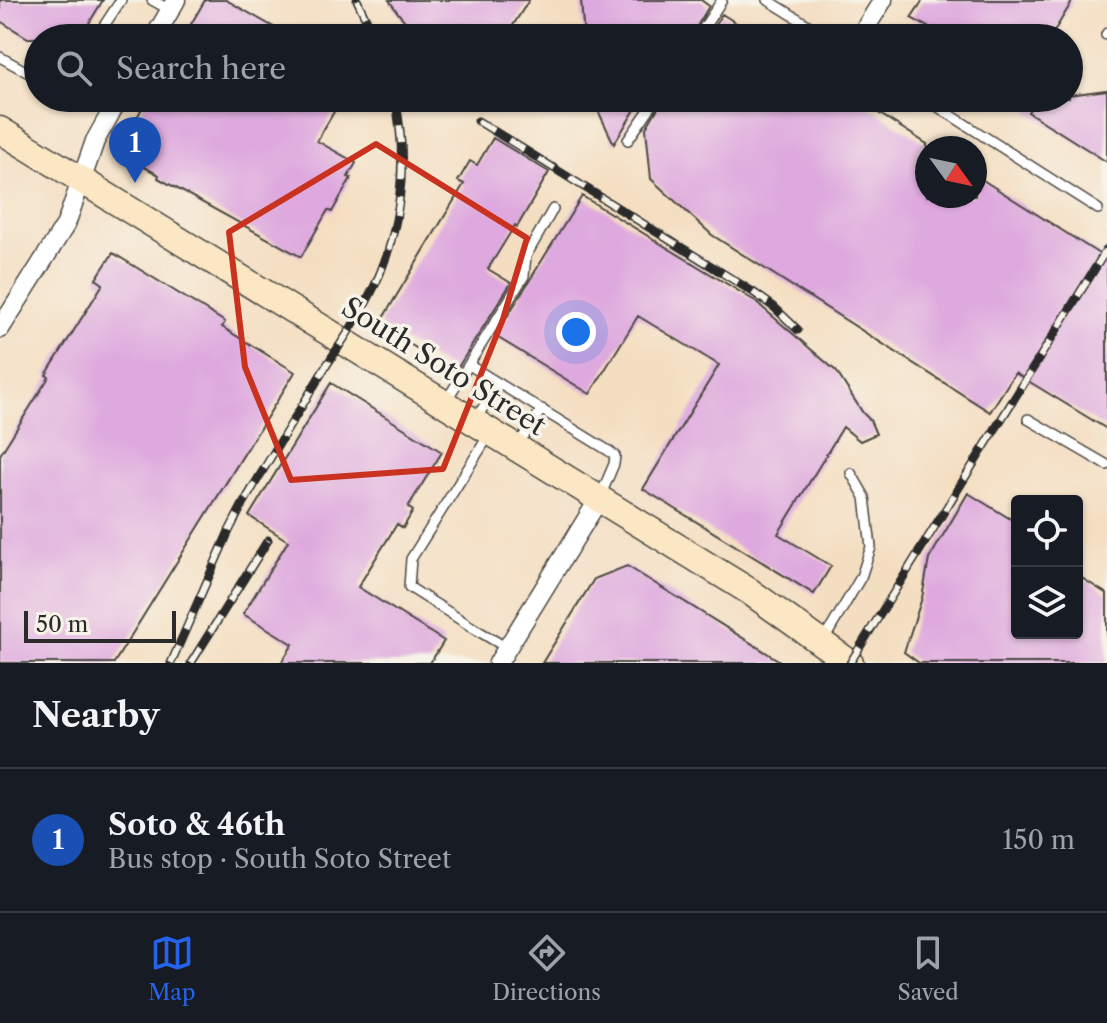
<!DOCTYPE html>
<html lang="en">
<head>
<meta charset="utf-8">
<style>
	:root { --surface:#171b24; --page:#20242c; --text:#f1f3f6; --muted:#9ea1a6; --line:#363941; --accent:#2563eb }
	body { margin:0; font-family:"Libre Caslon Text",serif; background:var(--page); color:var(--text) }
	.controls { position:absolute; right:24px; bottom:24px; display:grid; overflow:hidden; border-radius:8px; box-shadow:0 2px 6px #0004 }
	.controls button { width:72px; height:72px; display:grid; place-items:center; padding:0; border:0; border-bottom:2px solid var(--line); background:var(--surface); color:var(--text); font:40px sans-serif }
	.compass { position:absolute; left:915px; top:136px; width:72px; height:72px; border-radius:50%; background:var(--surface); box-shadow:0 2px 6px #0004; rotate:123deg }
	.scale { position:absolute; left:24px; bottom:20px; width:152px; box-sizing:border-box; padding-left:8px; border:4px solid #2b2b2b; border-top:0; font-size:22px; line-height:28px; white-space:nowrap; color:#2b2b2b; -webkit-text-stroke:6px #f7f3e8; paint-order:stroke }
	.you { position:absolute; left:576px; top:332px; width:28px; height:28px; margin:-20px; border:6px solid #fff; border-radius:50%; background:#1a73e8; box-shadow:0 0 0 12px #1a73e833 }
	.badge { display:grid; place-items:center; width:52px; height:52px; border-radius:50%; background:var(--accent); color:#fff; font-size:26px; font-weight:700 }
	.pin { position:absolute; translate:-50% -66px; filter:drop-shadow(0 2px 4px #0008) }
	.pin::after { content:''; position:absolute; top:42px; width:28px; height:24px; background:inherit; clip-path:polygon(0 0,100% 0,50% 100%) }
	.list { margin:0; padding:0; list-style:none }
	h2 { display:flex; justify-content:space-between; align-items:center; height:104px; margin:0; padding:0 32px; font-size:34px }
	h2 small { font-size:26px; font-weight:400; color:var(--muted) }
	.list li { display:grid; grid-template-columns:52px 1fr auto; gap:24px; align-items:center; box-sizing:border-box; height:144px; padding:0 32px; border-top:2px solid var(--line) }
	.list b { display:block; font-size:30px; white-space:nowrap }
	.list p { margin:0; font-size:26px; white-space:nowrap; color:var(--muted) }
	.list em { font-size:26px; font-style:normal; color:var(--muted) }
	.icon { flex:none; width:44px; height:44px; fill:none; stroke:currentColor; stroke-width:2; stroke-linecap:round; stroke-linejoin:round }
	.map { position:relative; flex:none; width:1107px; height:663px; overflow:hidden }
	.search { position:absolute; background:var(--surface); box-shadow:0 2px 6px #0004; left:24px; right:24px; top:24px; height:88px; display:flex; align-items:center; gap:20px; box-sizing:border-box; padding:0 28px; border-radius:44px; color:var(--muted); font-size:30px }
	.sheet { height:248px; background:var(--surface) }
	nav { display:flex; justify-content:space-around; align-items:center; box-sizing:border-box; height:112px; border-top:2px solid var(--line); background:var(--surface); font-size:22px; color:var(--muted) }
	nav a { display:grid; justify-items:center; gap:4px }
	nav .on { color:var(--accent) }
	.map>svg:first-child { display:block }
	.building { fill:#dea9de }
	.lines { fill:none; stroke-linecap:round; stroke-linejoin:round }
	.service-casing { stroke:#494642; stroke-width:12 }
	.minor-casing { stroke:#494642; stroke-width:21 }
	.secondary-casing { stroke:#494642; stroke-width:29 }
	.service { stroke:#fff; stroke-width:9 }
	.minor { stroke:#fff; stroke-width:18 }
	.secondary { stroke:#fbe7c3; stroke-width:26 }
	.rail-casing { stroke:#2b2b2b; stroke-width:9 }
	.rail { stroke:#f7f3e8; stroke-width:6; stroke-dasharray:18; stroke-linecap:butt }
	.marked { fill:none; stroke:#c8321e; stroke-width:6; stroke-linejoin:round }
	.labels { text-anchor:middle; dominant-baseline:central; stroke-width:7; stroke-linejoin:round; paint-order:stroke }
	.street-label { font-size:28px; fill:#2b2b2b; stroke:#f7f3e8 }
</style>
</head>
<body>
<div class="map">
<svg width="1107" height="663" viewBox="0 0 1107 663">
	<rect width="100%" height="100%" fill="#f7f3e8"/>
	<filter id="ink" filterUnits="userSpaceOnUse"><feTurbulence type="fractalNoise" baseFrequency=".0125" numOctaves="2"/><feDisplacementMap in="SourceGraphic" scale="16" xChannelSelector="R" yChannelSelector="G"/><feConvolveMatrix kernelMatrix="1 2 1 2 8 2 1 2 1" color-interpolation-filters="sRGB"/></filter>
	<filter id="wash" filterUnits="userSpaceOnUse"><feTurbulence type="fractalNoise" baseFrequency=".006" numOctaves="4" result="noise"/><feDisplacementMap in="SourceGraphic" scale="32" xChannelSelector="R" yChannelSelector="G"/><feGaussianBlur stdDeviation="1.8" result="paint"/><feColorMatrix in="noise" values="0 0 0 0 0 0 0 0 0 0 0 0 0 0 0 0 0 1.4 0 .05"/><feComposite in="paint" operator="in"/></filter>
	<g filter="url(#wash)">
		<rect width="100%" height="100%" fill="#f4dec1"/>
		<g id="blocks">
			<path class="building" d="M0 0H103L80 38H28L0 21Z
				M205 0H226L293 38H183Z
				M389 0H529L505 38H419L398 13Z
				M581 0H701L709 6 690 38H584Z
				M923 0H1073L1050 38H948L911 18Z
				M722 14 760 38H706Z
				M1107 90V162L1028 112 1037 98H1069V95Z
				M148 98H342L317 141 356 163 348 177 351 178 332 212 328 210 301 257 158 178 159 175 117 152Z
				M592 98H642L614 144Z
				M664 98H855L927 144V196H975V175L1107 259V429L1015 373 990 412 712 235 651 179 646 128Z
				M493 138 549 172 517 227 515 225 488 269 511 283 455 372 382 327 383 325 380 323 464 184 458 181 470 161 477 165Z
				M582 196 755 301 836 371 863 413 870 420 876 434 860 441 843 427 778 534 831 566 814 594 643 489 719 365 638 316 590 394 495 336Z
				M113 253 225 322 222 327 295 372 114 663H0V455L49 377 46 375 103 284 96 279Z
				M331 383 442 452 408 507 413 511 403 528 397 524 358 587 444 641 430 663H281L293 644 243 614 288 541 249 516Z
				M968 493 1017 523V633H1077V575L1107 594V663H919L904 652 922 598 929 559Z
				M627 566 783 663H542L594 579Z"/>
		</g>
	</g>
	<g filter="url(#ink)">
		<use href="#blocks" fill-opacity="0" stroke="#494642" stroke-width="2"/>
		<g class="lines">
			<defs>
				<path id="service" d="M152 0 170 10
					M768 0 829 38
					M1106 35 1107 33
					M96 38 121 0
					M697 38 722 0
					M0 57 38 78
					M924 98 1098 209
					M628 140 657 98
					M469 365 609 451 615 456 614 464 600 497
					M446 401 524 276 526 256 553 209
					M1028 419 1107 465
					M475 420 499 383
					M489 435 411 559 409 587 475 629 507 648
					M517 446 542 409
					M824 640 861 577 871 547 865 497 851 473"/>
				<path id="minor" d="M154 38 176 0
					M859 38 883 0
					M0 329 66 224 95 141 119 98
					M498 663 599 499"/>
				<path id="secondary" d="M0 130 749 591 850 663"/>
			</defs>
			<use href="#service" class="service-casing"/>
			<use href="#minor" class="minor-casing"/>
			<use href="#secondary" class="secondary-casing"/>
			<use href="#service" class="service"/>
			<use href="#minor" class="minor"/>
			<use href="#secondary" class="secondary"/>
			<defs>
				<path id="rail" d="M357 0 375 38
					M478 121 753 292 774 307 798 330
					M171 663 229 531 242 506C268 461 296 416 323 371 338 347 355 324 368 299 401 237 409 166 395 98
					M191 663 268 540
					M850 663 1107 249"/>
			</defs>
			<use href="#rail" class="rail-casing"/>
			<use href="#rail" class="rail"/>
		</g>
	</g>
	<path class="marked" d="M376 144 527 238 503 319 443 469 291 480 245 367 229 232Z"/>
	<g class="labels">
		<g class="street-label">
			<text transform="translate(444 366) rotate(32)">South Soto Street</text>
		</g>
	</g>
</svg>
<div class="controls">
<button><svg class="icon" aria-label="locate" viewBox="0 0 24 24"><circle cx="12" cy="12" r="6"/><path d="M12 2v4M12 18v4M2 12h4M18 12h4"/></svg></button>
<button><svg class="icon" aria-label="layers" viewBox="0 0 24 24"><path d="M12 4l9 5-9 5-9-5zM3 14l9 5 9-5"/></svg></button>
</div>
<svg class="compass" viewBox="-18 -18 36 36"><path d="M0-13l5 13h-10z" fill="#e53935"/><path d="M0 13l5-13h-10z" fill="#9ea1a6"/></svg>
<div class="scale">50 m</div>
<div class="you"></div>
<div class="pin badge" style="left:135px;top:183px;background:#1a4fb4">1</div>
<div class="search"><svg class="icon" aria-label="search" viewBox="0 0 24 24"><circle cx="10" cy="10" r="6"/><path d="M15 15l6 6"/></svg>Search here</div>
</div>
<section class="sheet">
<h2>Nearby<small></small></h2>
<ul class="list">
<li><span class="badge" style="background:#1a4fb4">1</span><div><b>Soto &amp; 46th</b><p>Bus stop · South Soto Street</p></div><em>150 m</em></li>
</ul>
</section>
<nav>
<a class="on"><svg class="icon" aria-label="map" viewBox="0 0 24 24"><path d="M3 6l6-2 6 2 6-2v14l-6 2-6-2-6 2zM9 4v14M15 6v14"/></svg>Map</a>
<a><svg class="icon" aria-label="directions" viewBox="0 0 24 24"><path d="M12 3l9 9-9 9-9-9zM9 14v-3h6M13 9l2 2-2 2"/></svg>Directions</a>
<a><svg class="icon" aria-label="saved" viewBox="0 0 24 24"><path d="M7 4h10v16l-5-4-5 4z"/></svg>Saved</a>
</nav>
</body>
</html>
